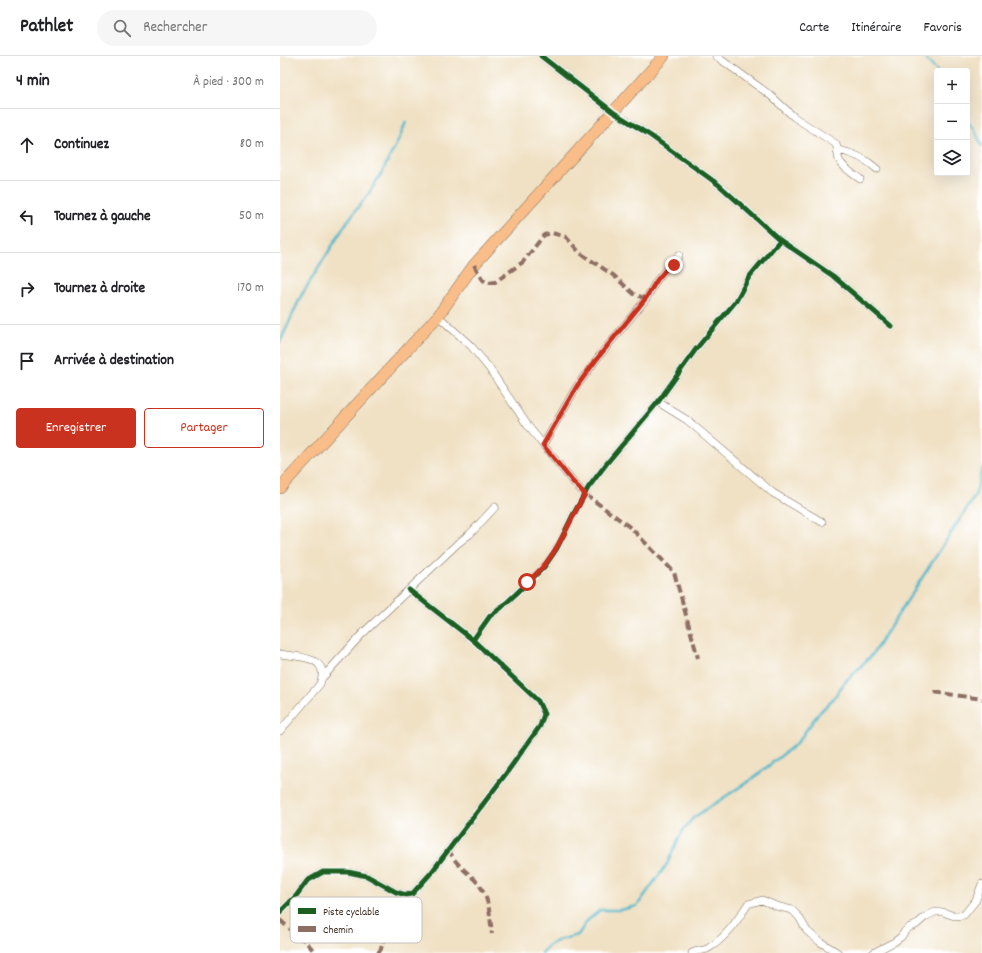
<!DOCTYPE html>
<html lang="fr">
<head>
<meta charset="utf-8">
<style>
	:root { --surface:#fff; --page:#f6f6f6; --text:#202124; --muted:#757577; --line:#e0e0e0; --accent:#c8321e }
	body { margin:0; font-family:Dekko,sans-serif; background:var(--page); color:var(--text) }
	.controls { position:absolute; right:12px; top:12px; display:grid; overflow:hidden; border-radius:4px; box-shadow:0 4px 16px #0002 }
	.controls button { width:36px; height:36px; display:grid; place-items:center; padding:0; border:0; border-bottom:1px solid var(--line); background:var(--surface); color:var(--text); font:20px sans-serif }
	.stop { position:absolute; width:12px; height:12px; margin:-9px; border:3px solid #c8321e; border-radius:50%; background:#fff }
	.stop.end { background:#c8321e; border-color:#fff; box-shadow:0 1px 4px #0008 }
	.list { margin:0; padding:0; list-style:none }
	h2 { display:flex; justify-content:space-between; align-items:center; height:52px; margin:0; padding:0 16px; font-size:17px }
	h2 small { font-size:13px; font-weight:400; color:var(--muted) }
	.list li { display:grid; grid-template-columns:26px 1fr auto; gap:12px; align-items:center; box-sizing:border-box; height:72px; padding:0 16px; border-top:1px solid var(--line) }
	.list b { display:block; font-size:15px; white-space:nowrap }
	.list em { font-size:13px; font-style:normal; color:var(--muted) }
	.actions { display:flex; gap:8px; padding:12px 16px }
	.actions a { flex:1; padding:9px 0; border:1px solid var(--accent); border-radius:4px; text-align:center; font-size:14px; color:var(--accent) }
	.actions .main { background:var(--accent); color:#fff }
	.icon { flex:none; width:22px; height:22px; fill:none; stroke:currentColor; stroke-width:2; stroke-linecap:round; stroke-linejoin:round }
	.map { position:relative; flex:none; width:702px; height:897px; overflow:hidden }
	header { display:flex; align-items:center; gap:24px; box-sizing:border-box; height:56px; padding:0 20px; background:var(--surface); border-bottom:1px solid var(--line) }
	header strong { font-size:19px }
	nav { display:flex; gap:22px; margin-inline-start:auto; font-size:14px }
	.search { width:280px; height:36px; background:var(--page); display:flex; align-items:center; gap:10px; box-sizing:border-box; padding:0 14px; border-radius:22px; color:var(--muted); font-size:15px }
	main { display:flex }
	aside { flex:1; background:var(--surface) }
	.map>svg:first-child { display:block }
	.lines { fill:none; stroke-linecap:round; stroke-linejoin:round }
	.stream { stroke:#4db7cb; stroke-width:2.5 }
	.minor-casing { stroke:#7a6a58; stroke-width:8 }
	.primary-casing { stroke:#7a6a58; stroke-width:12 }
	.minor { stroke:#fff; stroke-width:7 }
	.primary { stroke:#f9bd89; stroke-width:11 }
	.quiet { stroke:#8d6e63; stroke-width:4; stroke-dasharray:8 4; stroke-linecap:butt }
	.cycleway-casing { stroke:#fff; stroke-width:8 }
	.cycleway { stroke:#1b5e20; stroke-width:5 }
	.route { stroke:#c8321e; stroke-width:5 }
	.key { fill:#fff; stroke:#c4bfbc; stroke-width:1 }
	.key-label { font-size:11px; fill:#3b2a1e }
</style>
</head>
<body>
<header>
<strong>Pathlet</strong>
<div class="search"><svg class="icon" aria-label="search" viewBox="0 0 24 24"><circle cx="10" cy="10" r="6"/><path d="M15 15l6 6"/></svg>Rechercher</div>
<nav><a>Carte</a><a>Itinéraire</a><a>Favoris</a></nav>
</header>
<main>
<aside>
<h2>4 min<small>À pied · 300 m</small></h2>
<ul class="list">
<li><svg class="icon" aria-label="ahead" viewBox="0 0 24 24"><path d="M12 20V5M6 11l6-6 6 6"/></svg><div><b>Continuez</b></div><em>80 m</em></li>
<li><svg class="icon" aria-label="left" viewBox="0 0 24 24"><path d="M17 20v-9H6M10 6l-5 5 5 5"/></svg><div><b>Tournez à gauche</b></div><em>50 m</em></li>
<li><svg class="icon" aria-label="right" viewBox="0 0 24 24"><path d="M7 20v-9h11M14 6l5 5-5 5"/></svg><div><b>Tournez à droite</b></div><em>170 m</em></li>
<li><svg class="icon" aria-label="arrive" viewBox="0 0 24 24"><path d="M6 21V4h12l-3 4 3 4H6"/></svg><div><b>Arrivée à destination</b></div></li>
</ul>
<div class="actions"><a class="main">Enregistrer</a><a>Partager</a></div>
</aside>
<div class="map">
<svg width="702" height="897" viewBox="0 0 702 897">
	<rect width="100%" height="100%" fill="#fff"/>
	<filter id="ink" filterUnits="userSpaceOnUse"><feTurbulence type="fractalNoise" baseFrequency=".025" numOctaves="2"/><feDisplacementMap in="SourceGraphic" scale="8" xChannelSelector="R" yChannelSelector="G"/><feConvolveMatrix kernelMatrix="1 2 1 2 8 2 1 2 1" color-interpolation-filters="sRGB"/></filter>
	<filter id="wash" filterUnits="userSpaceOnUse"><feTurbulence type="fractalNoise" baseFrequency=".012" numOctaves="4" result="noise"/><feDisplacementMap in="SourceGraphic" scale="16" xChannelSelector="R" yChannelSelector="G"/><feGaussianBlur stdDeviation="0.9" result="paint"/><feColorMatrix in="noise" values="0 0 0 0 0 0 0 0 0 0 0 0 0 0 0 0 0 1.4 0 .05"/><feComposite in="paint" operator="in"/></filter>
	<g filter="url(#wash)">
		<rect width="100%" height="100%" fill="#f0e1c4"/>
		<g class="lines">
			<path class="stream" d="M643 0 657 15
				M687 65 695 75 702 90
				M0 286 21 240 67 166 89 137 102 116 119 83 126 66
				M262 897C269 885 286 882 298 879L307 865 320 854H340L357 850 387 808 402 776 413 762 472 723 517 687 538 658 553 643 565 626 592 599 695 440 702 413"/>
		</g>
	</g>
	<g filter="url(#ink)">
		<g class="lines">
			<defs>
				<path id="minor" d="M261 0 333 56 371 80 439 129 500 184 553 220 611 270
					M436 0 490 39 514 61 556 88C558 94 557 98 559 104 563 112 573 118 580 123
					M558 94C573 97 585 102 597 113
					M158 260 191 290 209 312 248 370 293 426 305 438
					M378 346 407 364 493 437 542 466
					M263 389 297 330 316 304 366 243 377 224 388 211 394 209 399 199
					M193 584 210 560 221 552 264 511 277 492 292 461 308 432 327 407 378 346 416 293 456 245 469 221 500 184
					M0 598C19 601 51 600 40 628L0 675
					M43 621 82 578 177 488 190 478 215 451
					M0 856 16 840 27 825 43 816H68L87 820 116 836 126 839 132 838 151 817 225 719 260 670 264 658 258 645 193 584 129 534
					M412 897C417 894 422 895 427 893 445 883 457 865 468 848L482 844 496 850 512 854 519 861 527 875 539 885 558 897
					M593 897 614 886 621 881 625 875 630 871 636 869 645 861 655 856H663L674 860 684 859 696 844 702 828"/>
				<path id="primary" d="M0 432 158 260 194 209 384 0"/>
			</defs>
			<use href="#minor" class="minor-casing"/>
			<use href="#primary" class="primary-casing"/>
			<use href="#minor" class="minor"/>
			<use href="#primary" class="primary"/>
			<path class="quiet" d="M194 209 203 224 209 227 215 226 243 206 264 179 272 177 286 181 300 197 333 219 354 238 366 243
				M305 438 351 472 394 516 418 602
				M654 636 702 643
				M169 793C174 810 193 818 202 833 210 847 210 862 212 878
				M0 864C11 875 26 883 35 897
				M98 897 101 893 105 876 119 863 122 853 132 838"/>
			<defs>
				<path id="cycleway" d="M261 0 333 56 371 80 439 129 500 184 553 220 611 270
					M193 584 210 560 221 552 264 511 277 492 292 461 308 432 327 407 378 346 416 293 456 245 469 221 500 184
					M0 856 16 840 27 825 43 816H68L87 820 116 836 126 839 132 838 151 817 225 719 260 670 264 658 258 645 193 584 129 534"/>
			</defs>
			<use href="#cycleway" class="cycleway-casing"/>
			<use href="#cycleway" class="cycleway"/>
		</g>
	</g>
	<g class="lines" filter="url(#ink)">
		<path class="route" d="M247 526C277 503 286 470 305 438L293 426 263 389 297 330 316 304 366 242 377 224 388 211 394 209"/>
	</g>
	<rect x="10" y="841" width="132" height="46" rx="6" class="key"/>
	<rect x="18" y="852" width="18" height="6" fill="#1b5e20"/>
	<rect x="18" y="870" width="18" height="6" fill="#8d6e63"/>
	<g class="key-label">
		<text x="43" y="859">Piste cyclable</text>
		<text x="43" y="877">Chemin</text>
	</g>
</svg>
<div class="controls">
<button>+</button>
<button>−</button>
<button><svg class="icon" aria-label="layers" viewBox="0 0 24 24"><path d="M12 4l9 5-9 5-9-5zM3 14l9 5 9-5"/></svg></button>
</div>
<div class="stop" style="left:247px;top:526px"></div>
<div class="stop end" style="left:394px;top:209px"></div>
</div>
</main>
</body>
</html>
